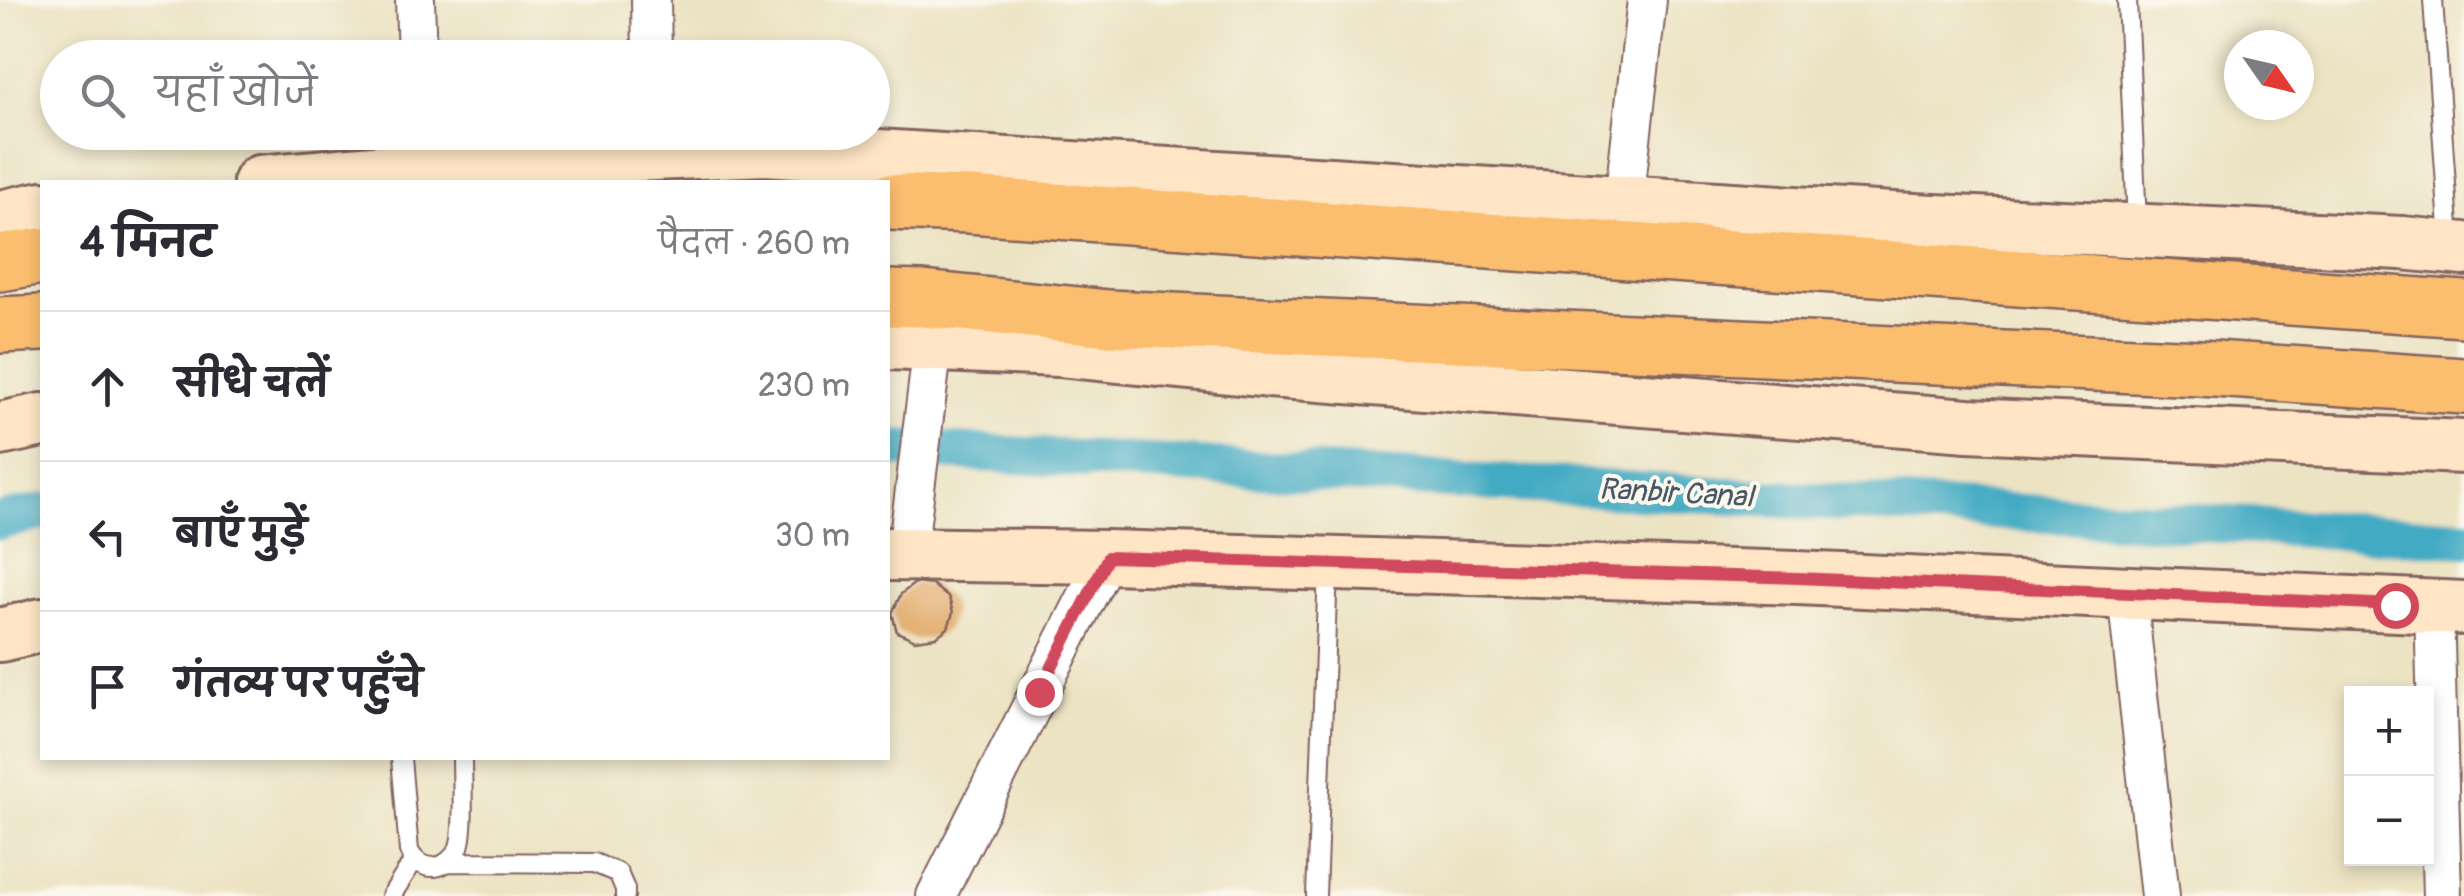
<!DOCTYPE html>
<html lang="hi">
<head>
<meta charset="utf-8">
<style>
	:root { --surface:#fff; --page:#f7f7f7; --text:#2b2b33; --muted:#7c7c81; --line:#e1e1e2 }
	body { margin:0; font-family:Pangolin,"Playpen Sans Deva",sans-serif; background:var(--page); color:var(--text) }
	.controls { position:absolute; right:30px; bottom:30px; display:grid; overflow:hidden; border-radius:0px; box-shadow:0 5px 15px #0003 }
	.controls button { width:90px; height:90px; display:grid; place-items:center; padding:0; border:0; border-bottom:2px solid var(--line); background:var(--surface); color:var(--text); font:50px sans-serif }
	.compass { position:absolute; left:2224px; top:30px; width:90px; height:90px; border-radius:50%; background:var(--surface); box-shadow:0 5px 15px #0003; rotate:124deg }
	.stop { position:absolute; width:30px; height:30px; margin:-22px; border:8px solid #d1495b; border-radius:50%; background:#fff }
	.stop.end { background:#d1495b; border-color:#fff; box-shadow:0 2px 10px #0008 }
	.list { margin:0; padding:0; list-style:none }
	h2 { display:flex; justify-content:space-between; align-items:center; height:130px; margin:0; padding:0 40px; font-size:42px }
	h2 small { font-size:32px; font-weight:400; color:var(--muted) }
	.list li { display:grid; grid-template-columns:65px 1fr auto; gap:30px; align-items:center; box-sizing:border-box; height:150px; padding:0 40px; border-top:2px solid var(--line) }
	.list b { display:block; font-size:38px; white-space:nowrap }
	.list em { font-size:32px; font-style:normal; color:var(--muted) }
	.icon { flex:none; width:55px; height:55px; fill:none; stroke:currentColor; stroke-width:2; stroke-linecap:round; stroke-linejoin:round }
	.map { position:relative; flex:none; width:2464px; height:896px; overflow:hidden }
	.search { position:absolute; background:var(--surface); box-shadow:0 5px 15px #0003; left:40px; top:40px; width:850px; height:110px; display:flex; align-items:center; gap:25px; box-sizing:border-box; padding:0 35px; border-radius:55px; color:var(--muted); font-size:38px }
	.panel { position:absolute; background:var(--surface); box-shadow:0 5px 15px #0003; left:40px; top:180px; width:850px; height:580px; border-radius:0px }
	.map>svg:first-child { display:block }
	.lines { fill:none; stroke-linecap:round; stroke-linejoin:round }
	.canal { stroke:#43aac3; stroke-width:38 }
	.building { fill:#e1a866 }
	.lane-casing { stroke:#836460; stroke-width:22 }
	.street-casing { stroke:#836460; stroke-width:42 }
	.secondary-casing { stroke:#836460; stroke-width:58 }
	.highway-casing { stroke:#836460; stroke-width:60 }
	.lane { stroke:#fff; stroke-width:18 }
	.street { stroke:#fff; stroke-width:38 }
	.secondary { stroke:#fde5c5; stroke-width:52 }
	.highway { stroke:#fbbd6e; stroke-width:55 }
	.route { stroke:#d1495b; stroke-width:12 }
	.labels { text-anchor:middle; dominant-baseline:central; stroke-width:8; stroke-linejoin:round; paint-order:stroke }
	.water-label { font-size:30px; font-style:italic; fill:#475768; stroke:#fbf7ec }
</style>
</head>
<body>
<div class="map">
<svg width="2464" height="896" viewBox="0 0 2464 896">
	<rect width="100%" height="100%" fill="#fbf7ec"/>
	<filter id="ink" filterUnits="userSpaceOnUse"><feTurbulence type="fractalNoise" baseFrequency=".01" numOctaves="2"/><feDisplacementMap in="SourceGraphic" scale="20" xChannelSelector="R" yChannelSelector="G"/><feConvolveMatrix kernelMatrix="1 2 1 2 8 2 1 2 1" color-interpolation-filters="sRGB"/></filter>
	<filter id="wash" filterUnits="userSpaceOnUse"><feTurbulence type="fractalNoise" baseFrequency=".0048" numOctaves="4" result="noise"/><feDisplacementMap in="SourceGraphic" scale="40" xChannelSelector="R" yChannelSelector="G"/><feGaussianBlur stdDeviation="2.25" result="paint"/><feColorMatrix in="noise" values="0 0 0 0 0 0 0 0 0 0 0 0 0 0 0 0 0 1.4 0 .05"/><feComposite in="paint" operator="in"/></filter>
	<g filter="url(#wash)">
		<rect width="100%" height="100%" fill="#ece3c3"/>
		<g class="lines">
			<path class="canal" d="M888 448 2464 538
				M0 521 42 512"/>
		</g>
		<g id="blocks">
			<path class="building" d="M915 583 933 585 949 598 953 613 948 628 936 637 915 640 897 632 892 613 901 594Z"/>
		</g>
	</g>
	<g filter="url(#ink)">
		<use href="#blocks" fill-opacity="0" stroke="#836460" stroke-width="2.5"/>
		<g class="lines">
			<defs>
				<path id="lane" d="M2127 0 2137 224
					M2433 0 2450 242
					M401 758 409 851C414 860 423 868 435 867 445 866 455 857 459 847 465 830 462 778 462 758
					M448 862 594 863 618 873 625 889V896
					M391 896 414 860
					M1316 896 1328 569"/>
				<path id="street" d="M415 0 417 58
					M651 0 652 58
					M1624 201 1647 0
					M907 553 933 345
					M2127 594 2160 896
					M2434 606 2442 896
					M936 896 1107 557"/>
				<path id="secondary" d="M260 182 499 161 765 149 1893 219 2402 243 2464 249
					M0 217 42 208
					M888 343 1058 350 1269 371 1968 425 2464 447
					M0 429 42 420
					M888 554 1107 557 1797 578 2464 608
					M0 635 42 625"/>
				<path id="highway" d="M888 202 969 205 2464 309
					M0 263 42 256
					M888 298 923 299 1108 318 2200 368 2464 386
					M0 325 42 323"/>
			</defs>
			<use href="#lane" class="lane-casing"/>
			<use href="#street" class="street-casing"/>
			<use href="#secondary" class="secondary-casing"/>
			<use href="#highway" class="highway-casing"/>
			<use href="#lane" class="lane"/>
			<use href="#street" class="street"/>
			<use href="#secondary" class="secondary"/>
			<use href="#highway" class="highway"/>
		</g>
	</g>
	<g class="lines" filter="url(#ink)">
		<path class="route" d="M1039 692 1108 557 1798 578 2395 605"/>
	</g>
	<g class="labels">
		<g class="water-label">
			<text transform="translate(1676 493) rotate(3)">Ranbir Canal</text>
		</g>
	</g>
</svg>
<div class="controls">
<button>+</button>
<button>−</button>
</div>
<svg class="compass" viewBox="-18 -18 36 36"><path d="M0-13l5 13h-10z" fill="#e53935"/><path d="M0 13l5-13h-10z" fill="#7c7c81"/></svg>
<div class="stop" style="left:2395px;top:605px"></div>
<div class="stop end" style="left:1039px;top:692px"></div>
<div class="search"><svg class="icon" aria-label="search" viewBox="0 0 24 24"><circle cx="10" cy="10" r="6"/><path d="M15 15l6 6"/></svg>यहाँ खोजें</div>
<section class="panel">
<h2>4 मिनट<small>पैदल · 260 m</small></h2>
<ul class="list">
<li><svg class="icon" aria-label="ahead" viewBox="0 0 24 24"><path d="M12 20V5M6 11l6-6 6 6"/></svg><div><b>सीधे चलें</b></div><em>230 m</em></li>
<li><svg class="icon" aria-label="left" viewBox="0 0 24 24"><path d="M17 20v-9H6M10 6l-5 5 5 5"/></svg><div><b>बाएँ मुड़ें</b></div><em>30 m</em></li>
<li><svg class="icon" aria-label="arrive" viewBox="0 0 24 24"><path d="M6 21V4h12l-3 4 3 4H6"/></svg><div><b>गंतव्य पर पहुँचे</b></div></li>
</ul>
</section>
</div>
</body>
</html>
